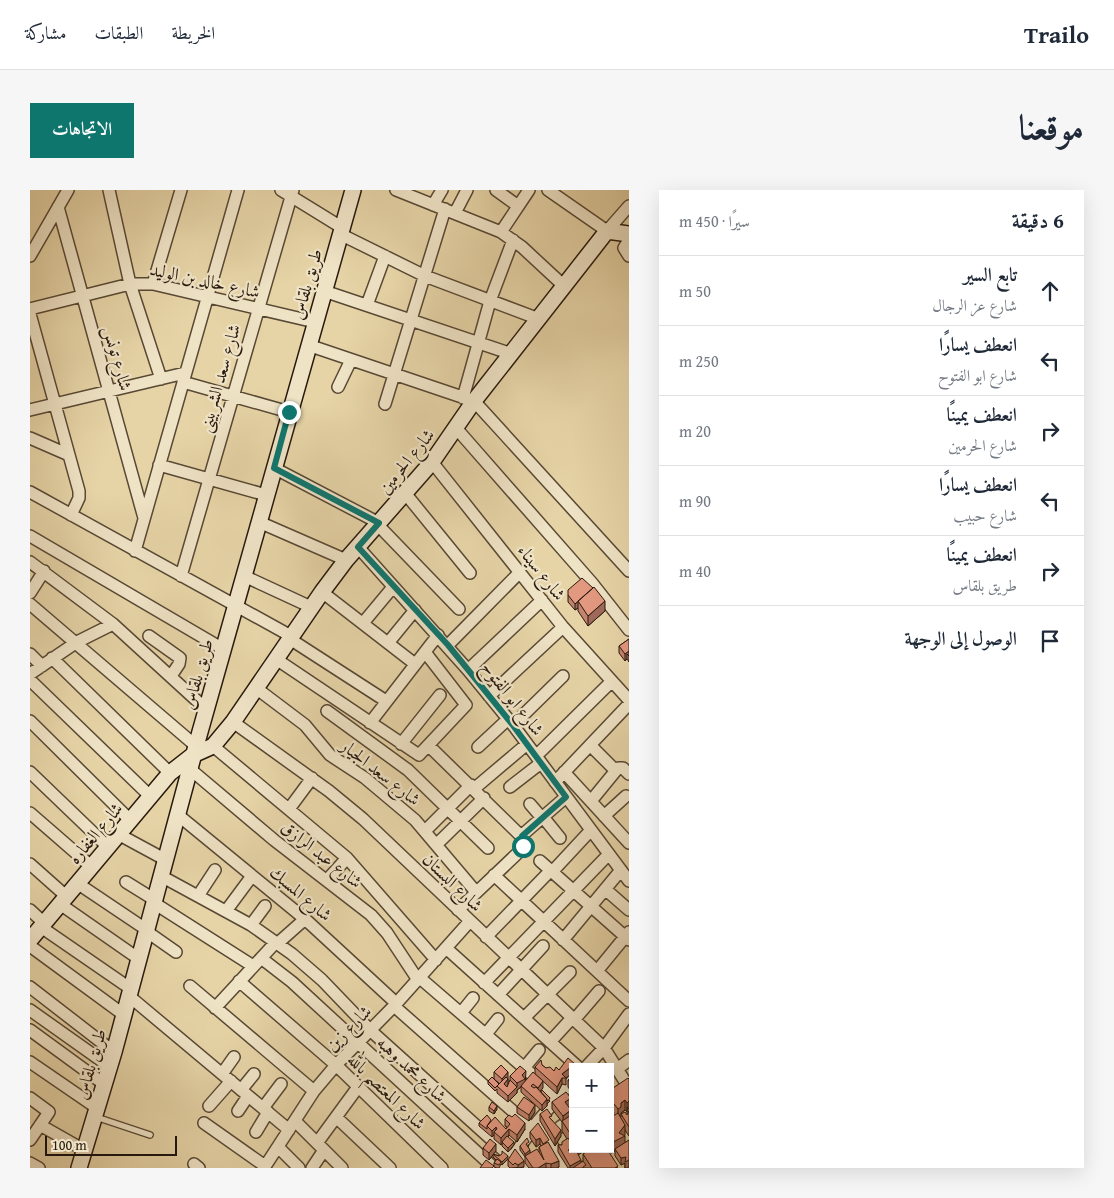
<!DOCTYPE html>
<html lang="ar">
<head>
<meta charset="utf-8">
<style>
	:root { --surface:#fff; --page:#f6f6f7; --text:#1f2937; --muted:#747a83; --line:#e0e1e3; --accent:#0f766e }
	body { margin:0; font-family:"Gentium Book Plus",Amiri,serif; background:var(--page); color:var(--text); direction:rtl }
	.controls { position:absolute; right:15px; bottom:15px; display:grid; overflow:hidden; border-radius:0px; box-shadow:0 5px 20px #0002 }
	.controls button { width:45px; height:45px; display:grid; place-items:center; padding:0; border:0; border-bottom:1px solid var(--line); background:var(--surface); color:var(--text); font:25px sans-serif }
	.scale { position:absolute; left:15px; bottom:12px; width:132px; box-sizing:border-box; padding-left:5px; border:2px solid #28190e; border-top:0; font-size:14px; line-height:18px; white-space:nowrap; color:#28190e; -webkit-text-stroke:4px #efe3c6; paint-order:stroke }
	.stop { position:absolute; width:15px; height:15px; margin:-11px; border:4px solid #0f766e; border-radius:50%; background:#fff }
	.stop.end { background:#0f766e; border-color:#fff; box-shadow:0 1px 5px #0008 }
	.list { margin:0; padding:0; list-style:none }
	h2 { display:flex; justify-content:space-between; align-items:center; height:65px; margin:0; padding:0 20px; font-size:21px }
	h2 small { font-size:16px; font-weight:400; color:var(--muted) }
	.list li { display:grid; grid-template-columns:32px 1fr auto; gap:15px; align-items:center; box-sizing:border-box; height:70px; padding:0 20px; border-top:1px solid var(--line) }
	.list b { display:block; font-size:19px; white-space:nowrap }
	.list p { margin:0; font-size:16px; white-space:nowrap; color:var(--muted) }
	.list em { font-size:16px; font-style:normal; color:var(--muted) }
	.icon { flex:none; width:28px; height:28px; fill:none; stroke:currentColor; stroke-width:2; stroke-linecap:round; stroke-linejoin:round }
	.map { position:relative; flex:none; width:599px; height:978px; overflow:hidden; direction:ltr; border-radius:0px }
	header { display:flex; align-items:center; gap:30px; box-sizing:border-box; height:70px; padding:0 25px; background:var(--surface); border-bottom:1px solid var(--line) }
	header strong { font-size:24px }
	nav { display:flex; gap:28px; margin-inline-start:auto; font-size:18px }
	.intro { display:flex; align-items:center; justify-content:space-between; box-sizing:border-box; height:120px; padding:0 30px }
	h1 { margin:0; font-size:35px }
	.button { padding:12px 22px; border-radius:0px; background:var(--accent); color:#fff; font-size:18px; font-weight:700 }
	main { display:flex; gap:30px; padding:0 30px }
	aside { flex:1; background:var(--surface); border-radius:0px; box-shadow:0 5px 20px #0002 }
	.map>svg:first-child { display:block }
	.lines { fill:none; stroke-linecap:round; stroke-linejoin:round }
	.lane-casing { stroke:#584834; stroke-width:8 }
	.street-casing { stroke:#584834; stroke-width:14 }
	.secondary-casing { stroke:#28190e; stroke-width:18 }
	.lane { stroke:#efe3c6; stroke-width:5.5 }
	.street { stroke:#efe3c6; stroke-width:11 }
	.secondary { stroke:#efe3c6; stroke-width:15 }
	.wall { fill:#c3836e; stroke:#28190e; fill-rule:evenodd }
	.shaded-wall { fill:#9f6a5a; stroke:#28190e }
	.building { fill:#e39880; stroke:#28190e }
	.route { stroke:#0f766e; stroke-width:6 }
	.labels { text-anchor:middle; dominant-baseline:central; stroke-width:4.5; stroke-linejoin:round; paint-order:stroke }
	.street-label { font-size:18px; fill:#28190e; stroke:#efe3c6 }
</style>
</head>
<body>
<header>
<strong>Trailo</strong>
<nav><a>الخريطة</a><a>الطبقات</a><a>مشاركة</a></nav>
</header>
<div class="intro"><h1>موقعنا</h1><a class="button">الاتجاهات</a></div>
<main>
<aside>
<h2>6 دقيقة<small>سيرًا · 450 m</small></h2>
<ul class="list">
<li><svg class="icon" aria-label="ahead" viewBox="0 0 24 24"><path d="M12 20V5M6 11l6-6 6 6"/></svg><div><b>تابع السير</b><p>شارع عز الرجال</p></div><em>50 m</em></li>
<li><svg class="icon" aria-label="left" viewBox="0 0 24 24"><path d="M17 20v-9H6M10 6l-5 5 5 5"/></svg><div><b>انعطف يسارًا</b><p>شارع ابو الفتوح</p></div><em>250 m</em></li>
<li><svg class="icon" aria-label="right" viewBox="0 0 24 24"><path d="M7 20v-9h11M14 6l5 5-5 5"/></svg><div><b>انعطف يمينًا</b><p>شارع الحرمين</p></div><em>20 m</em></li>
<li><svg class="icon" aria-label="left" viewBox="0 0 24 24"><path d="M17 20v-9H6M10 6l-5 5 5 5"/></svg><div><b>انعطف يسارًا</b><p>شارع حبيب</p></div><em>90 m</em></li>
<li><svg class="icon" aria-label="right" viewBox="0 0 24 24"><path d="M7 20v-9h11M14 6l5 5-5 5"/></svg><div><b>انعطف يمينًا</b><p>طريق بلقاس</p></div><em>40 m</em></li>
<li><svg class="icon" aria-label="arrive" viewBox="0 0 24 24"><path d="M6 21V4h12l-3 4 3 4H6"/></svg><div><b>الوصول إلى الوجهة</b></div></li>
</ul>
</aside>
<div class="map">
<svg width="599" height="978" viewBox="0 0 599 978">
	<rect width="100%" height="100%" fill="#e6d4a7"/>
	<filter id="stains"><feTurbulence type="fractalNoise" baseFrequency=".004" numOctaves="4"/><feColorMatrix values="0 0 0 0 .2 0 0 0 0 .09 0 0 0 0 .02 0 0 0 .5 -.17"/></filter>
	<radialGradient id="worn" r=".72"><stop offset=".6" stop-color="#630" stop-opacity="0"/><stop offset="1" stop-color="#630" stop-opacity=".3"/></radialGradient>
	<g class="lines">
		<defs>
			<path id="lane" d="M66 927 120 945"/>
			<path id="street" d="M79 0 100 94 131 189
				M251 0 311 37
				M366 0 471 42 492 57 534 96
				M466 0 488 16
				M518 0 577 41 599 16
				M403 15 412 0
				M28 17 114 328
				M425 23 437 0
				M471 42 499 0
				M310 44 395 86 509 129
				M599 50 594 58 599 66
				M0 66 38 0
				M123 94 151 0
				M294 101 482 164
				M337 115 355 66
				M0 119 100 94H123L285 132
				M0 124 49 301V308L41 325
				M278 155 444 211 599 381
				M153 192 259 222
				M308 197 321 170
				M433 208 460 111 483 50
				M355 214 415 19
				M0 220 155 183
				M426 238 562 393 599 440
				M0 248 39 265
				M402 272 533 437 599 510
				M129 275 236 305
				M244 278 349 333
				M0 302 261 446
				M375 303 440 383
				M229 332 316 370
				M347 334 429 419
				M0 346 193 459
				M328 357 438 480 483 535 599 691
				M105 361 208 0
				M0 372 83 434 176 519
				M151 386 263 0
				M214 386 281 417
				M292 402 385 474
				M0 403 14 381
				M0 414 166 556
				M333 433 363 397
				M119 446 150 468 149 474 141 486
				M260 449 356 511
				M358 453 385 420
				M418 455 490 382
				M0 464 12 476
				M22 468 140 583
				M246 469 389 565 436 515 395 462
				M438 480 512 410
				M0 484 47 452 83 434
				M0 490 120 606
				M226 498 275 535 300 565 335 588 385 630 446 702
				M459 506 533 437
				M297 521 378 580 458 658
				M0 531 100 630
				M203 532 299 601 333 629 574 858 599 898
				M340 533 408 445
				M483 535 533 486
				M371 554 410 505
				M560 555 585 580
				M183 556 317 668 406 770
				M399 556 491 646
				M448 557 478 529
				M506 566 582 491
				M160 579 244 650 341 725 357 743 388 790
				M0 582 78 657
				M534 582 599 653
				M525 592 599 514
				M480 597 511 573
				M445 598 497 554
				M561 611 588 578H593L599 584
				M500 614 512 628
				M259 619 282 588
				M0 623 61 676
				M148 625 275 729 366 813
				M574 626 596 606
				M513 627 530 648
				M395 641 441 595
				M88 644 136 670
				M491 646 536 607
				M407 654 454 608
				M510 671 599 750
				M0 674 36 706
				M522 682 561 640
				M464 685 599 811
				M131 686 221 735 262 764 292 790 340 840 482 968
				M297 690 317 668
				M96 692 125 710
				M47 693 117 740
				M575 699 599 720
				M168 706 185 680
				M124 713 223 776
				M30 714 109 769
				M0 720 14 733
				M428 720 491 660 493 655 491 646
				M196 721 222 686
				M221 735 235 716
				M11 737 101 799
				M116 741 146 762
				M456 747 521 680
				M533 750 591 680
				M248 753 275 729
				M0 756 94 825
				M416 758 548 877
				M231 768 262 792 464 978
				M567 781 599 742
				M390 788 528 907
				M209 791 306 875 412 978
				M454 793 579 664
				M160 796 284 901
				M0 797 84 862
				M468 805 513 756
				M99 806 259 940
				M364 816 502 938
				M185 818 246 752
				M0 820 79 876
				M431 823 443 808
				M494 828 540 782
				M544 830 569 801
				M0 840 74 894
				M456 844 468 829
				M520 852 542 828
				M0 872 67 918
				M556 877 574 858 599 824
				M494 878 509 860
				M587 879 599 870
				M192 884 204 867
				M211 900 224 884
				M0 908 19 922 0 950
				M179 916 201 891
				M233 918 251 894
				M208 921 218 906
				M306 927 360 978
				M265 931 312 978
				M508 931 535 978
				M174 933 235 976
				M10 935 54 960
				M530 937 543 928
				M226 942 238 922
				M287 953 328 897
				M248 957 269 978
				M488 959 498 978
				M0 973 9 978
				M164 974 169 978
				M234 978 284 901 306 875 364 816 440 731
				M282 978 294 960
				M475 978 508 931 543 890"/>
			<path id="secondary" d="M0 750 140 583 163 565 183 556 203 532 292 402 316 370 402 272 444 211 577 41 599 44
				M49 978 84 862 166 556 323 0"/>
		</defs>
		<use href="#lane" class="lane-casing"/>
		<use href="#street" class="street-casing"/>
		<use href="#secondary" class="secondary-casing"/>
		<use href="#lane" class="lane"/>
		<use href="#street" class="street"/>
		<use href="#secondary" class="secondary"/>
	</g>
	<path class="wall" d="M538 405 575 421 558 436 548 421V418L545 420 538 412Z
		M599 449V472L597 469 595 471 589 463V456Z
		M512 875 516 878 524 881 545 877 536 888V895L532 894 527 904 505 884V877Z
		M464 882 478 888V894L480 891V886L496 888 495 891 513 898 510 901 520 911 517 914V916L512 921 491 902V897L487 900V903L478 912 467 903V899L465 901 458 894V891L470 894 464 889Z
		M543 887V904L538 897V890Z
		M599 889V946L595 940 594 946 595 953 599 950 595 978V973L591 975 585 966V961L581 963 578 959H580V900ZM595 920 597 922V925L591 924V923Z
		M522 912 541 915 539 916 541 925 543 924V959H557L548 965 551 972 553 971V964L588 978H538L528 962V955H532L537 949 532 941V932L522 919Z
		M459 917 467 919 464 924 459 921Z
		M487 917 505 922 499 931 487 923Z
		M510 924 522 930 531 946 525 956 510 931Z
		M475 929 495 939 487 952 479 945 478 947 484 955 478 962 472 956V954L471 955 464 949V945L462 947 449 936V933L461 932 476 939 477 937 475 936Z
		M500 942 519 954 529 977 527 978H499L495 973V967L490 960V956L499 955 498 956 500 963H509V957L511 956 510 954 506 957 500 948Z
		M453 958 466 961 463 964 478 969 472 975 471 974 469 978H467L464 977V973L466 970 463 967V965L459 970 453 965Z
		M478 970 494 977 480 978 478 976Z"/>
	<path class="shaded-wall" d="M563 398 548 411V418L545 420V414Z
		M575 411V421L558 436V426Z
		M599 461V466L597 464V469L595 471V464Z
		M545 874V877H543V883L536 888 532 884Z
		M496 881 495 895 491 896V897L487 900V903L478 912V906L487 897V893L492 885Z
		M478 882V888L472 895V889Z
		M532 888V894L527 904V897Z
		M478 889V895L474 900V894Z
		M513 891V898L508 904V898Z
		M541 908V915L535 919V912Z
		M517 909V916L512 921V915Z
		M595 910V920L591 923V927L588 929V919L591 913Z
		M599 911V919L597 917V922V913Z
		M505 915V922L499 931V925Z
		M467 916V919L464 924V921Z
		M541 920V926L533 932V926Z
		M495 933V939L487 952V945Z
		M595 935V945L594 947 595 946V956L585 959V961L581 963V953Z
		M466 937V943L464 942V945L462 947V941Z
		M479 939V945L471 955V948Z
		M531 940V946L525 956V949Z
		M510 948V954L506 957V950Z
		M484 952V955L478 962V958Z
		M466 954V961L459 970V963Z
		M548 959H557L548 965Z
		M500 960V964L495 967V964Z
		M478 966V969L472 975V972Z
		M596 967 599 970V977L597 978H595V973L591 975V968Z
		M551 970V976L549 978H540V976Z
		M494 971V977L488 978V975Z
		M529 971V977L527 978H521V974Z
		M516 973V978H508Z"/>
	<path class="building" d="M552 388 563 398 545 414 538 405V400Z
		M564 397 575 411 558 426 548 411Z
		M599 449V461L595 464 589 456Z
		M538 868 545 874 532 884 536 888H532L527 897 505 877 511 870 512 875 516 878 520 877 524 881 526 877 529 880Z
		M471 875 478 882 472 889 464 882Z
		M490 876 496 881 492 885 495 889 487 893 480 886Z
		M503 882 513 891 508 898 503 894 501 896 504 898 506 897 517 909 512 915 491 896Z
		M462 887 469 894 465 898 458 891Z
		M476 887 478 889 474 894 477 897 480 890 487 897 478 906 467 896Z
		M543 887V897L538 890Z
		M598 888 599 889V911L597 913 595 910 591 913V917L588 919 580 909V900Z
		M512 900 520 908 518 911 517 910V909L511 902Z
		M536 902 541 908 535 912 541 920 533 926 522 912Z
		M494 907 505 915 499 925 487 917Z
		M462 912 467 916 464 921 459 917Z
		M580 913 584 923 580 925Z
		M517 919 522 926 519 927 531 940 525 949 510 924Z
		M599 921V937L591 924 595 922 597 925Z
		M588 923 595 935 589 943 595 946 581 953 580 952V928Z
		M485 924 495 933 487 945 479 939 471 948 464 942 467 939 466 937 462 941 457 936 465 927 476 939 480 934 475 929 479 925 482 927Z
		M543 924V948L532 931Z
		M457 925 461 930 457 936V939L449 933Z
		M508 933 519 950 513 954 510 948 506 950 500 942Z
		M477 946 484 952 478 958 472 952Z
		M497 948 499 952 496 954 500 960 495 964 490 956Z
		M538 948 543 955V959H544L538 960 547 962 551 970 540 976 528 955H532V952Z
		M460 949 466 954 459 963 453 958Z
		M599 950V970L595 972 596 967 591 968 585 959Z
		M518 952 529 971 521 974 516 973 508 978H503L495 966 507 959 514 970 509 957Z
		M485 959 494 971 488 975 485 973 483 975 478 970Z
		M561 959H577L588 976 585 978H562L553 964Z
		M472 961 478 966 472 972 463 964 469 966 472 964Z
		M467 969 471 972 469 975 464 973Z
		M456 970 464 976 462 978H450Z
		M553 971 556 975 553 977V978H543Z"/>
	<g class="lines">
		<path class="route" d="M259 222 244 278 349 333 328 357 418 455 482 534 536 607 492 646 493 656"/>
	</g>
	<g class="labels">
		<g class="street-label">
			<text transform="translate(175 90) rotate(12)">شارع خالد بن الوليد</text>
			<text transform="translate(276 94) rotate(-74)">طريق بلقاس</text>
			<text transform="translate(88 168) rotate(75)">شارع تونس</text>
			<text transform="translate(189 188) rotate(-74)">شارع سعد الشربينى</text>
			<text transform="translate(376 271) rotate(-51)">شارع الحرمين</text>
			<text transform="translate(512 382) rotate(52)">شارع سيناء</text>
			<text transform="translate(167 484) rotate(-74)">طريق بلقاس</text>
			<text transform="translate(483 508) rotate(52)">شارع ابو الفتوح</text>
			<text transform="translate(351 582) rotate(38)">شارع سعد الجيار</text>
			<text transform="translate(65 643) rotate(-50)">شارع الغفاره</text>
			<text transform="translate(292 664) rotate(38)">شارع عبد الرازق</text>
			<text transform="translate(423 692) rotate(44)">شارع البستان</text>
			<text transform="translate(271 703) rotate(40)">شارع المسبك</text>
			<text transform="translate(318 838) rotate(-45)">شارع زين</text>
			<text transform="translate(60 874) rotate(-74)">طريق بلقاس</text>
			<text transform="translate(382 879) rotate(43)">شارع محمد وهبه</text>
			<text transform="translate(357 901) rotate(44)">شارع المعتصم بالله</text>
		</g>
	</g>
	<rect width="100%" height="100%" filter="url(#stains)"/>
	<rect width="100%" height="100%" fill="url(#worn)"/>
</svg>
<div class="controls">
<button>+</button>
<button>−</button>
</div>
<div class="scale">100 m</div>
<div class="stop" style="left:493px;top:656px"></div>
<div class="stop end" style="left:259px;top:222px"></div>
</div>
</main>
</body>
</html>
